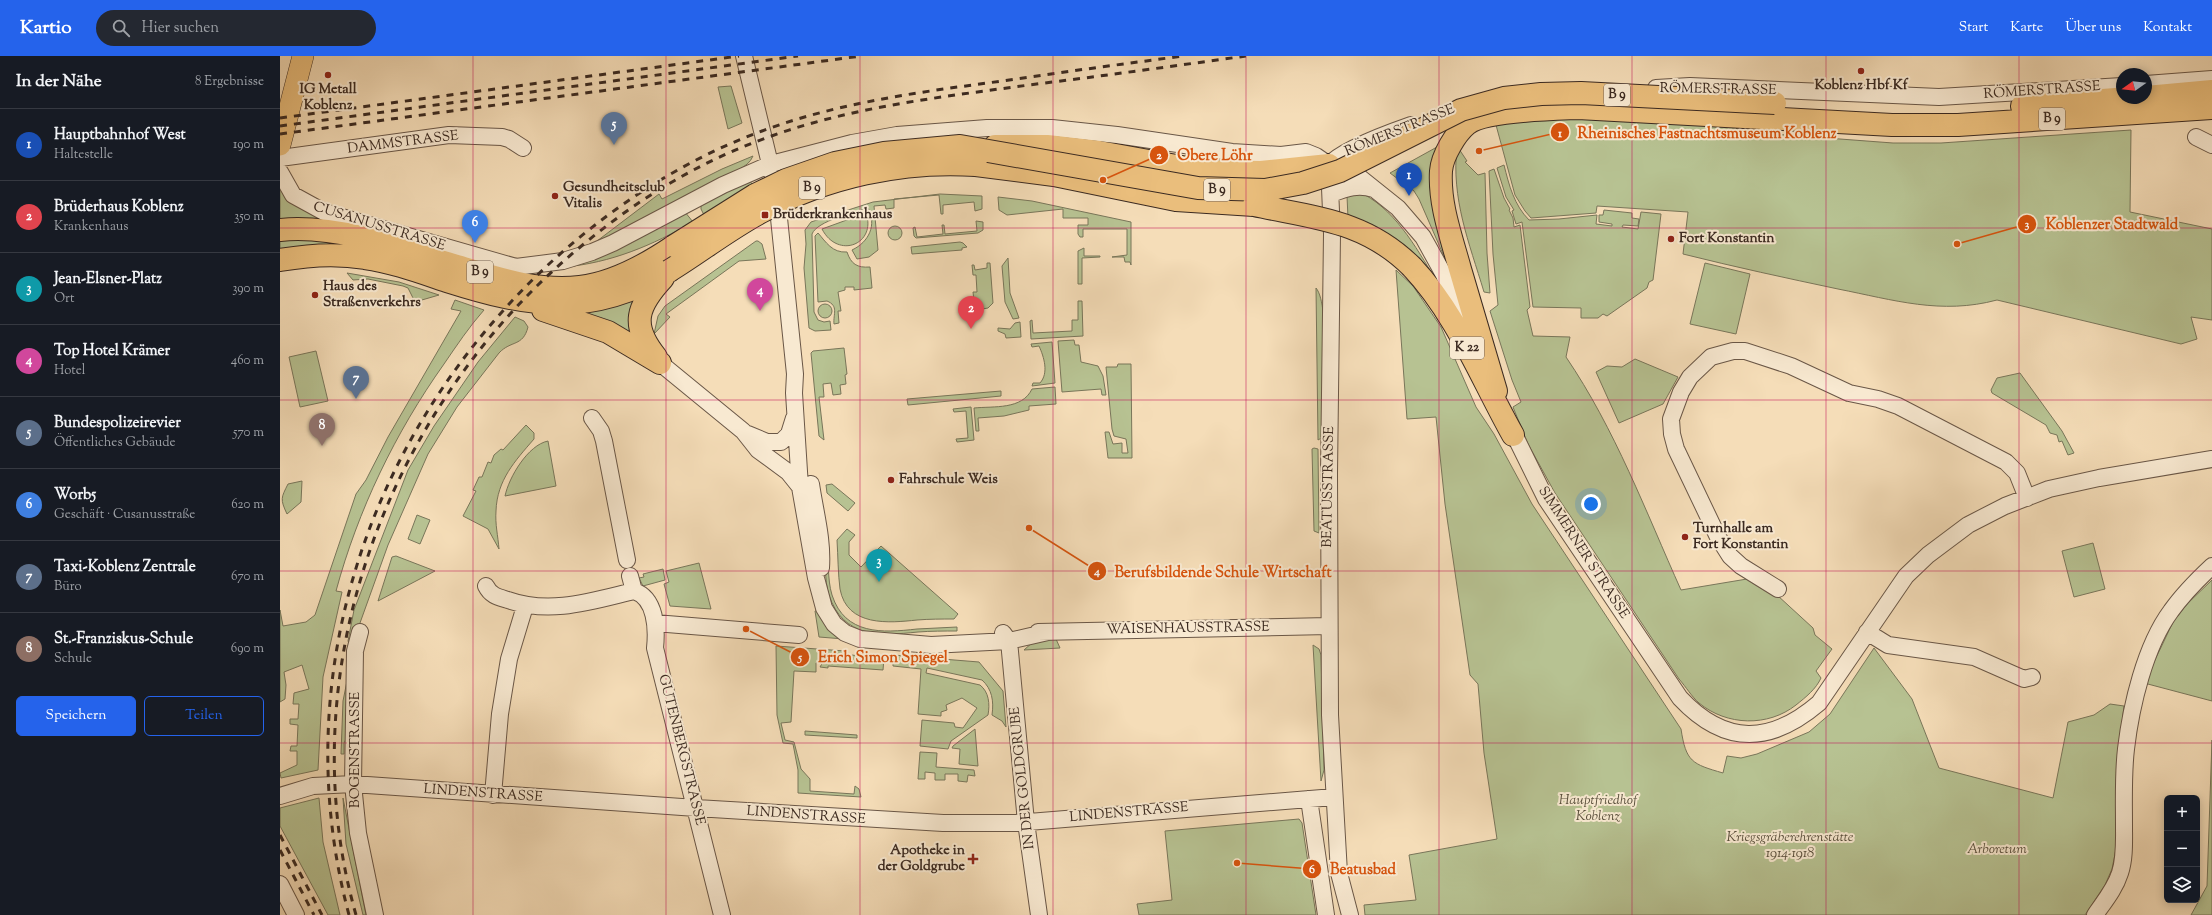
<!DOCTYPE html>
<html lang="de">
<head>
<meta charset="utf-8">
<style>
	:root { --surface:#171b24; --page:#242831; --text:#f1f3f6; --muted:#9ea1a6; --line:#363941; --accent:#2563eb }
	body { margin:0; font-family:"Sorts Mill Goudy",serif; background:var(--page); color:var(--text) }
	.controls { position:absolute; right:12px; bottom:12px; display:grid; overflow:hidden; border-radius:6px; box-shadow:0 2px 10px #0003 }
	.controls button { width:36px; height:36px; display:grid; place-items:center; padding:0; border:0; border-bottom:1px solid var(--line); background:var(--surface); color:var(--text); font:20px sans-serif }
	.compass { position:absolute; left:1836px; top:12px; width:36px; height:36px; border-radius:50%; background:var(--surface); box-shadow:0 2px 10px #0003; rotate:255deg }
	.you { position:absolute; left:1311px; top:448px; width:14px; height:14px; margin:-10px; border:3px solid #fff; border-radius:50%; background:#1a73e8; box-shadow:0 0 0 6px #1a73e833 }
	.badge { display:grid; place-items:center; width:26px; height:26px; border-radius:50%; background:var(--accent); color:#fff; font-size:13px; font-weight:700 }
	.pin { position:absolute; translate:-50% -33px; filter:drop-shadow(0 1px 2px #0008) }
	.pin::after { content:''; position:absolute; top:21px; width:14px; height:12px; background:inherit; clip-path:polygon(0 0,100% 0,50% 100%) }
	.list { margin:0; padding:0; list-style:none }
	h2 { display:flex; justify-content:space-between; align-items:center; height:52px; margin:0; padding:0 16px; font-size:17px }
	h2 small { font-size:13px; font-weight:400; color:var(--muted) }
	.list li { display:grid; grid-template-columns:26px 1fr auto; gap:12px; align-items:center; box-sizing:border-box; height:72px; padding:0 16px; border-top:1px solid var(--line) }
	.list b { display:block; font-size:15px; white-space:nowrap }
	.list p { margin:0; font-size:13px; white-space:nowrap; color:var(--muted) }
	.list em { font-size:13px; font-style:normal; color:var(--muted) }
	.actions { display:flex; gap:8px; padding:12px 16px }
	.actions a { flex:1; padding:9px 0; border:1px solid var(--accent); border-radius:6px; text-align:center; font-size:14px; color:var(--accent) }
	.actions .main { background:var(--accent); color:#fff }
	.icon { flex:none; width:22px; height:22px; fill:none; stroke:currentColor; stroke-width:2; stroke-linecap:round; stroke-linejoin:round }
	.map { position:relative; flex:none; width:1932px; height:859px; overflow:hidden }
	header { display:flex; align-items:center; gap:24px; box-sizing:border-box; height:56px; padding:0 20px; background:var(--accent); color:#fff }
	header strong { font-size:19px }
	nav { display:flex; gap:22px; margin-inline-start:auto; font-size:14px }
	.search { width:280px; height:36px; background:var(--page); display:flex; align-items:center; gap:10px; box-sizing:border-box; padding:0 14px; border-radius:22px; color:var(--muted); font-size:15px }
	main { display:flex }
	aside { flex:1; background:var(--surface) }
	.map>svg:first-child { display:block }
	.green { fill:#b7c292; stroke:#79765a }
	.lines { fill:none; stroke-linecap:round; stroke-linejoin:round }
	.minor-casing { stroke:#6a5747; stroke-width:18 }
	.major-casing { stroke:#3b2a21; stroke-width:22 }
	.highway-casing { stroke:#3b2a21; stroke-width:24 }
	.minor { stroke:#f8e9d1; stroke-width:16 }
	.major { stroke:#eabe7c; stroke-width:21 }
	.highway { stroke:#eabe7c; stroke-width:22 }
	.rail { stroke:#3b2a21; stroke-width:3; stroke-dasharray:7 7; stroke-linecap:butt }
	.highway-bridge-casing { stroke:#3b2a21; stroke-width:24; stroke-linecap:butt }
	.highway-bridge { stroke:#eabe7c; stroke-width:22 }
	.grid { fill:none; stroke:#c2185b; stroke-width:1; stroke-opacity:0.55 }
	.poi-dot { fill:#8f2418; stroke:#f8e9d1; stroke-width:1.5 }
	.labels { text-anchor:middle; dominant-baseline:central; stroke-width:4; stroke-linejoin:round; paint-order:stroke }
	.shield { fill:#f8e9d1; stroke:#746356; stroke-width:1 }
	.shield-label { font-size:13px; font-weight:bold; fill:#3b2a21 }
	.poi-label { font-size:14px; font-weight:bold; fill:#3b2a21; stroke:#f8e9d1; text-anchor:start }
	.street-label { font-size:14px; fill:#3b2a21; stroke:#f8e9d1 }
	.park-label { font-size:14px; font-style:italic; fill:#5a503d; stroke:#f8e9d1 }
	.leader { fill:none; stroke:#d7540e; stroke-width:1.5 }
	.callout-dot { fill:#d7540e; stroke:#f8e9d1; stroke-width:1.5 }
	.mark-label { font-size:12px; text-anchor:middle; font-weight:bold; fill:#fff }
	.callout-label { font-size:15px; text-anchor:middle; font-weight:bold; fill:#d7540e; stroke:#f8e9d1; stroke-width:4; stroke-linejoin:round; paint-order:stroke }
</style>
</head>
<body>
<header>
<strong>Kartio</strong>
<div class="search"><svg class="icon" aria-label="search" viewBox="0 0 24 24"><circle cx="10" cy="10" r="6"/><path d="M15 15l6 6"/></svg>Hier suchen</div>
<nav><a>Start</a><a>Karte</a><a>Über uns</a><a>Kontakt</a></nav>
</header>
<main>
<aside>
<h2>In der Nähe<small>8 Ergebnisse</small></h2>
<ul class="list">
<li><span class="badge" style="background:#1a4fb4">1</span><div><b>Hauptbahnhof West</b><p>Haltestelle</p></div><em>190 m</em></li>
<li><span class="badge" style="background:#e0444e">2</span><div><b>Brüderhaus Koblenz</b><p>Krankenhaus</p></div><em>350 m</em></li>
<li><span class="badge" style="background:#0f9aa8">3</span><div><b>Jean-Elsner-Platz</b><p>Ort</p></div><em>390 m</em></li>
<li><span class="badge" style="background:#d1479c">4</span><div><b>Top Hotel Krämer</b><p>Hotel</p></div><em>460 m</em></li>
<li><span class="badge" style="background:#5c6f8a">5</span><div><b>Bundespolizeirevier</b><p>Öffentliches Gebäude</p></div><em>570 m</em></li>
<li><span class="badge" style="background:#3f7fe0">6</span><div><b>Worb5</b><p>Geschäft · Cusanusstraße</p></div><em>620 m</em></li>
<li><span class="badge" style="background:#5c6f8a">7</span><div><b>Taxi-Koblenz Zentrale</b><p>Büro</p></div><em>670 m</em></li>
<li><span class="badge" style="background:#8d6e63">8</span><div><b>St.-Franziskus-Schule</b><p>Schule</p></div><em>690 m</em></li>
</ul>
<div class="actions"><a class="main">Speichern</a><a>Teilen</a></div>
</aside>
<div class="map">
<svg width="1932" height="859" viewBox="0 0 1932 859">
	<rect width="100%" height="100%" fill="#f5ddb8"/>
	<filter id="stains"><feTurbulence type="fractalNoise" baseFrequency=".005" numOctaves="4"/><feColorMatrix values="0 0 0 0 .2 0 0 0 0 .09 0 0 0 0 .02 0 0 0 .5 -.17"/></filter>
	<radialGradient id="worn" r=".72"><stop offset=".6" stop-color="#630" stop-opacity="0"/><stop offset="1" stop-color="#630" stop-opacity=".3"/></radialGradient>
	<path class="green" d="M451 30 462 67 448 73 438 31Z
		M1299 62 1446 69 1467 76 1613 87H1661L1851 74 1850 156 1932 173V264L1911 261 1917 283 1901 288 1717 244C1661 259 1614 244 1558 233 1506 222 1455 211 1403 198L1408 156 1317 150 1316 157 1251 162 1245 155 1235 139 1216 69 1241 64Z
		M1177 90 1187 105 1185 106 1198 119 1205 117 1207 197 1210 237 1204 236C1189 186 1171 143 1177 90Z
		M1157 91 1173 221 1139 143 1134 135 1110 117Z
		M473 100C468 113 450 116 440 122 415 135 339 185 317 185L379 138 382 143 442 113Z
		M1224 109C1229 129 1234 149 1249 164L1279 163 1317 159 1316 168 1332 170V168L1319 166V159H1323L1324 154 1352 157V162L1359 163 1358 170 1343 169 1342 171 1358 173 1361 156 1381 158 1373 224 1369 226 1367 232 1327 260 1323 258 1318 262H1301V252L1253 251 1242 166 1236 168 1232 155 1234 154 1226 141 1217 112Z
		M1214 113 1224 142 1230 153 1229 154 1233 162 1234 171 1240 169 1250 251 1247 254 1253 280 1290 281 1286 301C1335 373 1366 456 1401 534L1467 523 1497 539 1533 572 1535 579 1552 593 1536 615 1541 622C1536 633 1526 641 1516 649 1488 671 1447 670 1419 647 1412 641 1406 631 1399 623L1275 437 1248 388 1233 351 1241 346 1232 324 1210 255 1218 249 1213 198 1209 115Z
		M469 124 472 128 424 159 421 153V147Z
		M0 126 51 166 0 165Z
		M1077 135C1114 151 1135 190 1156 224L1068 162 1067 140Z
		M660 138 702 140V153L695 155 694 146 663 149V158H661L659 139 614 143V152L606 153 605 149 594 150 598 194 589 201 577 203 572 194C589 186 597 169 588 152 575 156 537 165 532 178L534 256 538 264 544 266 550 265 551 274 535 275 529 272 524 212 526 188 525 174 531 166 593 146Z
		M718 141 752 145 851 166V209L850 206H845L844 201H832L847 199V173H803V181H800L798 178V169H808V162H783V153L727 159 719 154Z
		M405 156 413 166C373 189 331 207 284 211Z
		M586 157C597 188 558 204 542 173Z
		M696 165 703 166V174L698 177 636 182 634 180 633 172 635 171 637 181 663 178 662 169H664L665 178 697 175Z
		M608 177a7 7 0 1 1 14 0a7 7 0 1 1-14 0Z
		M538 177C546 186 552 197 567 196 571 208 577 212 590 211L592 232 574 234V231H565V234L558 236 561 255H558L559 267 554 268C553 258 559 250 547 245L538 246 535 180Z
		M32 181 85 191 0 197V182Z
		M476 185H478L482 188 486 203 459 205 386 258 390 261 374 278 378 260 385 250Z
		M680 186 683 187 687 191 682 192V194L632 198 631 191Z
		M804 192V200H820V201L802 202V228H798V195Z
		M728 202 730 237 739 262 733 263 725 246 722 210Z
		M707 207H710L713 247 708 252 697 254 696 247 687 248V246L694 245 693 236H697L696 219H693L692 209H694L695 214 707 212Z
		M1425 207 1470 218 1456 278 1410 268Z
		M1116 214 1133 230 1161 271 1196 351 1214 378 1252 448 1401 673C1406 706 1412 708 1443 717L1447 700 1461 702 1477 698 1529 676 1550 658 1594 592 1632 643 1659 712 1773 742 1788 666 1814 659 1830 648 1844 650 1839 692 1836 793 1832 813 1825 829 1805 859H1085L1084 849 1136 844 1129 799 1217 783 1204 697 1198 628 1190 619 1165 448 1156 361 1127 363Z
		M67 217 119 226 159 239 135 246 128 232 123 230 88 223 73 224Z
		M1036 232C1051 249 1043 354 1043 381L1038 384Z
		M362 237 356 279 304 261V255Z
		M175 244 204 254C189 271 177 289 164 308 115 377 78 454 56 535L62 536 43 621 38 714 1 722 0 717 17 709V695H10L11 690H17L18 669 10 668V663H18L19 648H13L14 637 29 633 22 609 4 616 6 629 5 643 0 646V554L3 570 26 566 35 559 76 438 86 424 108 381 181 255 171 253Z
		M798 245H802L803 280 751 283 750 265 752 264 753 277 792 275V264H798Z
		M538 255a7 7 0 1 1 14 0a7 7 0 1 1-14 0Z
		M235 261 244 265 248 271C243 291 231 284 219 297L177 351 148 398 108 489 71 592 68 585 74 554 128 414 154 370 198 306Z
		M740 266 741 281 726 282 725 278 718 275V272L730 273 735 267Z
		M794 284 795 289H799L801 306 818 310 823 320 826 339H822L821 333 782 336 778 285Z
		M772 286 775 327 752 330 753 327H760C769 317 764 301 759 290L752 291 751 288Z
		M564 292 567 318 565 319 566 328 560 329 561 338 553 339 551 327 543 328 544 341H539L544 384 539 380 531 297 533 295Z
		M36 295 48 345 20 351 9 301Z
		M1355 303 1398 321 1383 348 1339 367 1316 316 1327 310 1342 311Z
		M838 308H851L852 402H828L825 376H829L833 388 842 387V397H848L846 383 834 380 832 373 826 311H837Z
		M1740 317 1782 375 1794 397 1788 399 1782 385 1779 386 1777 379 1770 377 1766 369 1712 337 1711 334 1717 322Z
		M775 331 776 348 749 350V354L724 360 698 362 699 375H696L694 352C714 350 742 354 752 333Z
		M721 335V340L628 349 627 343Z
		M691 351 694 384 677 386 676 383 688 382 686 355 674 356 673 353Z
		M246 369 254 377V383C235 405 217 424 216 455 215 468 218 480 219 493L208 473 183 460 196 435 193 434 199 421H202L208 406 211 407 214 399 221 393 223 394Z
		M268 385 276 430 225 440C229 421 248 389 268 385Z
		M1034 392 1038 393 1039 477 1034 475 1032 393Z
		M22 425 21 446 7 458C0 443 1 442 8 428Z
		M552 428 575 447 568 455 547 437 546 429Z
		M137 459 150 464 140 488 128 483Z
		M567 473 575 479 569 486V499L581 511 601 490 678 558 674 563C662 563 649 563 637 564 609 567 567 571 560 533 558 518 558 500 557 484Z
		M544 484H547C549 501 547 523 552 539 565 579 602 577 637 573 650 572 664 572 677 571V575C664 575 651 575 638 576 600 580 563 582 549 539 544 525 546 500 544 484Z
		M1813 487 1825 533 1794 541 1782 495Z
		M116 500 155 515 98 545 112 501Z
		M419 507 431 553 390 550 384 528 389 526 386 515Z
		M383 513 385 524 363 530 359 522 364 521 363 518Z
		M1932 524V645L1864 627 1894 564 1908 547Z
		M538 554 564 583 539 581 535 555Z
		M776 583 780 592 744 594 753 586Z
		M1033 589 1039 593 1041 599 1044 714 1041 725Z
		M496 590 565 595 564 604 539 605 536 607V616L514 615 511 666 501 667 505 684 514 686 521 713 530 723V735L574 738 575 730 579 733 581 741 518 737V714L513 688 503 687 497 659Z
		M571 599 604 602 603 614 548 610V612L540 611 543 606 566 607Z
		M613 599 699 606 723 635 726 671 722 665 712 659C714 645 712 633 702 624L647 612 646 617 700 629C709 636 710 648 708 659L671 685 668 693 640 690 642 664 674 667 675 671 683 672 697 652 682 642 666 649 667 654 661 656V660L638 658 641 613 613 610Z
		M67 625 69 635 67 681 64 687V698H61L63 645Z
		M695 673 698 710 679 708 680 693 672 692 673 690Z
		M525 675 577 679V682L525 679Z
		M1932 684V859H1911L1927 830Z
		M640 696 657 697 656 711 694 714 695 720 688 719 687 726 678 725V718H665V724H655V717L645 716V723H638Z
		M39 742 43 786 60 859H48L0 770V752Z
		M63 742 86 859H83L66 788Z
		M1019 763 1022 767 1036 859H859L857 848 892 844 885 775Z"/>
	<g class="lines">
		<defs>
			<path id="minor" d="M464 0 496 133 515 318 514 337 520 431 536 522 544 552 554 568 565 577 580 583 651 589 729 585 768 576
				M1866 28 1932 23
				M1376 32 1410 30 1659 41 1842 30
				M1916 81 1932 89
				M0 102 169 79 222 81 229 83 243 92
				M1049 109C1061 94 1111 76 1131 69
				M1049 109 1052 178 1049 418 1050 659 1059 817 1070 859
				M0 116 13 139 44 156 236 211 283 205 312 196 333 187 443 129 491 108 572 87 617 79 707 72H772L837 79 952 96 1001 99 1026 96 1036 100 1049 109 1078 120 1118 152 1143 181 1164 219 1191 281
				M1051 138C1067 132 1078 128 1094 133
				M380 307 463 375 478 394 508 416 520 431
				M312 362 321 375 324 385 347 504
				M1230 370 1266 443 1400 642C1445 690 1491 688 1539 647L1626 520 1648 499 1688 469 1725 450 1769 433 1819 422 1932 403
				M468 378 487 386H501L509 378 514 362
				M531 428C535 456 543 483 541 512
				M350 520 354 535C376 542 377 573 375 592L442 859
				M206 530C211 540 218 541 228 544 270 559 312 545 354 535
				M1498 533 1461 510 1450 500 1438 481 1396 393 1392 378 1391 363 1401 336 1410 321 1431 301 1453 295H1465L1511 310 1569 337 1598 343 1618 350 1726 406 1737 417 1747 442
				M375 567 519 579
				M80 576 75 595 73 728 78 777 95 859
				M758 576 1049 570
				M1587 576 1608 589 1694 601 1744 623 1752 621
				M723 577 729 585 746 766 759 859
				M213 739 220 658 229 603 245 550
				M0 740 33 730 73 728 416 752 663 767H736L1054 741
				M1029 743 1046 859
				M0 828 16 859
				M1815 859C1824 846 1835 833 1840 817 1845 802 1844 785 1844 769 1844 744 1843 718 1846 693 1851 650 1865 590 1891 555 1903 538 1917 524 1932 510"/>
			<path id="major" d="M0 89 23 0"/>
			<path id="highway" d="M1866 41 1932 35
				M1742 50 1849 42
				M715 90H767L819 96 924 115 981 116 1049 109
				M696 109 774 119 896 144 974 149
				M0 174C28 171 54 175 81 181 113 191 145 200 177 210 217 222 257 236 300 231 334 227 366 209 394 190
				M0 204C28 199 57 197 85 202 113 206 140 216 167 225 249 251 310 262 389 215
				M1132 211C1177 259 1201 322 1233 379
				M263 254 328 276 380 307
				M376 301C350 269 357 250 383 222
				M1216 335C1204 294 1192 253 1180 213 1171 180 1159 148 1161 115 1162 100 1176 77 1187 68 1205 54 1275 53 1298 52L1612 69H1678L1932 52"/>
		</defs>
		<use href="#minor" class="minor-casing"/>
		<use href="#major" class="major-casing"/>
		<use href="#highway" class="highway-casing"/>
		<use href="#minor" class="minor"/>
		<use href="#major" class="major"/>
		<use href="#highway" class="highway"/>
		<path class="rail" d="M0 62 459 0
			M0 70 518 0
			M0 78 581 0
			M0 779 42 859
			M0 794 34 859
			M69 859C5 620 90 374 269 208 331 151 403 104 482 75 560 46 641 36 722 25 783 16 843 8 903 0
			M76 859C7 617 108 350 299 192 355 145 416 107 486 82 570 51 661 41 749 29 822 20 894 10 966 0"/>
		<defs>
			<path id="highway-bridge" d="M974 149C1034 162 1085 164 1132 211
				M394 190 475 139 506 124 555 107 604 97 680 90 918 132 985 134 1023 127 1060 115 1181 54 1224 42 1261 38 1301 37 1495 47
				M389 215C420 196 449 173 481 156 546 121 622 104 696 109"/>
		</defs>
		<use href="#highway-bridge" class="highway-bridge-casing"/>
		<use href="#highway-bridge" class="highway-bridge"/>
	</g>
	<path class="grid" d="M193 0V859M386 0V859M580 0V859M773 0V859M966 0V859M1159 0V859M1352 0V859M1546 0V859M1739 0V859M0 172H1932M0 344H1932M0 515H1932M0 687H1932"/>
	<g class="poi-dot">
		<circle cx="1581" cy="15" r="4"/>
		<circle cx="48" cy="19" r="4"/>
		<circle cx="275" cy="140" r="4"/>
		<rect x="481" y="155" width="8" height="8" rx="2"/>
		<circle cx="1391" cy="183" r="4"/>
		<circle cx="35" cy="239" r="4"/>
		<circle cx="611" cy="424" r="4"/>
		<circle cx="1405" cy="481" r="4"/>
		<path d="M691 797h4v4h4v4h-4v4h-4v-4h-4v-4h4z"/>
	</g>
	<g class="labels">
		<g class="shield">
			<rect x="1324" y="28" width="26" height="22" rx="3"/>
			<rect x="1759" y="52" width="26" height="22" rx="3"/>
			<rect x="519" y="121" width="26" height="22" rx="3"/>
			<rect x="924" y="123" width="26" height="22" rx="3"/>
			<rect x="187" y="205" width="26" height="22" rx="3"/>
			<rect x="1170" y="281" width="34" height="22" rx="3"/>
		</g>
		<g class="shield-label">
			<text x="1337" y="39">B 9</text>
			<text x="1772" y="63">B 9</text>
			<text x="532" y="132">B 9</text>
			<text x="937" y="134">B 9</text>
			<text x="200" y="216">B 9</text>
			<text x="1187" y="292">K 22</text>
		</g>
		<g class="poi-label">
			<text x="1581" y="30" text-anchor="middle">Koblenz Hbf Kf</text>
			<text x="48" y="34" text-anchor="middle">IG Metall<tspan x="48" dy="16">Koblenz</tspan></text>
			<text x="283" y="132">Gesundheitsclub<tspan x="283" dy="16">Vitalis</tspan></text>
			<text x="493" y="159">Brüderkrankenhaus</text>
			<text x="1399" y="183">Fort Konstantin</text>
			<text x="43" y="231">Haus des<tspan x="43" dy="16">Straßenverkehrs</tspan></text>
			<text x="619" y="424">Fahrschule Weis</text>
			<text x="1413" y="473">Turnhalle am<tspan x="1413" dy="16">Fort Konstantin</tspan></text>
			<text x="685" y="795" text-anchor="end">Apotheke in<tspan x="685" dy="16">der Goldgrube</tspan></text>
		</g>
		<g class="street-label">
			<text transform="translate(1438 34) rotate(1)">RÖMERSTRASSE</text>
			<text transform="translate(1762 35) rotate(-4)">RÖMERSTRASSE</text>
			<text transform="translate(1120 75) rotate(-22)">RÖMERSTRASSE</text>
			<text transform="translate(123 87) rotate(-7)">DAMMSTRASSE</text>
			<text transform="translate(99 171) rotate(17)">CUSANUSSTRASSE</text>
			<text transform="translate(1049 431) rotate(-89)">BEATUSSTRASSE</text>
			<text transform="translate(1303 497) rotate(57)">SIMMERNER STRASSE</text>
			<text transform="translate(908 573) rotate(-1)">WAISENHAUSSTRASSE</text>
			<text transform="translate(76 694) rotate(-90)">BOGENSTRASSE</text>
			<text transform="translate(401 694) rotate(76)">GUTENBERGSTRASSE</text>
			<text transform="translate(743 722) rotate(-96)">IN DER GOLDGRUBE</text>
			<text transform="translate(203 738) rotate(4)">LINDENSTRASSE</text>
			<text transform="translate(849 757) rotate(-5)">LINDENSTRASSE</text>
			<text transform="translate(526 760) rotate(4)">LINDENSTRASSE</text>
		</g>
		<g class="park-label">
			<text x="1318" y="745">Hauptfriedhof<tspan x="1318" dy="16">Koblenz</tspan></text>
			<text x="1510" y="782">Kriegsgräberehrenstätte<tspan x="1510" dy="16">1914-1918</tspan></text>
			<text x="1717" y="794">Arboretum</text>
		</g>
	</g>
	<path class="leader" d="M1199 95L1280 76M823 124L879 99M1677 188L1747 168M749 472L817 515M466 573L520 601M957 807L1032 813"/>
	<g class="callout-dot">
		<circle cx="1199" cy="95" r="4"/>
		<circle cx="823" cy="124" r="4"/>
		<circle cx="1677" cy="188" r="4"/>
		<circle cx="749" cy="472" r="4"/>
		<circle cx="466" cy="573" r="4"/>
		<circle cx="957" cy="807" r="4"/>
		<circle cx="1280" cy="76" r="10"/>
		<circle cx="879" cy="99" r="10"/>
		<circle cx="1747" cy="168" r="10"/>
		<circle cx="817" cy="515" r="10"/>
		<circle cx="520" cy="601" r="10"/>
		<circle cx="1032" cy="813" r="10"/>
	</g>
	<g class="mark-label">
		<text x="1280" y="81">1</text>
		<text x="879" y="103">2</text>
		<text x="1747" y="172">3</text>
		<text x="817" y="519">4</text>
		<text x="520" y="605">5</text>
		<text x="1032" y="817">6</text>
	</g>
	<g class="callout-label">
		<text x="1427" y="82">Rheinisches Fastnachtsmuseum Koblenz</text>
		<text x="935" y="104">Obere Löhr</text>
		<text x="1832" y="173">Koblenzer Stadtwald</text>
		<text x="943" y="521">Berufsbildende Schule Wirtschaft</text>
		<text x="603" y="606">Erich Simon Spiegel</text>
		<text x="1083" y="818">Beatusbad</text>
	</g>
	<rect width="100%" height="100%" filter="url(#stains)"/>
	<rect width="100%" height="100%" fill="url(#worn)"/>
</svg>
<div class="controls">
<button>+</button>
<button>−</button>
<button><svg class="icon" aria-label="layers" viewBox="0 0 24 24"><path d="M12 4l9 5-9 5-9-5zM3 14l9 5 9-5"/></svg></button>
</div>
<svg class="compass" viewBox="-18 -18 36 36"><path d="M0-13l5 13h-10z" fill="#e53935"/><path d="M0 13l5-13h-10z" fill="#9ea1a6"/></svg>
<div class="you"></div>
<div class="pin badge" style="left:1129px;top:140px;background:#1a4fb4">1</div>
<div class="pin badge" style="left:691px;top:273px;background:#e0444e">2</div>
<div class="pin badge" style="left:599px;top:526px;background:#0f9aa8">3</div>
<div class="pin badge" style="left:480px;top:255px;background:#d1479c">4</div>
<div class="pin badge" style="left:334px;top:89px;background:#5c6f8a">5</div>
<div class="pin badge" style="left:195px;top:187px;background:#3f7fe0">6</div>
<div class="pin badge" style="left:76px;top:343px;background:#5c6f8a">7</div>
<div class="pin badge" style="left:42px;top:390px;background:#8d6e63">8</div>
</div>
</main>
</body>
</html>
